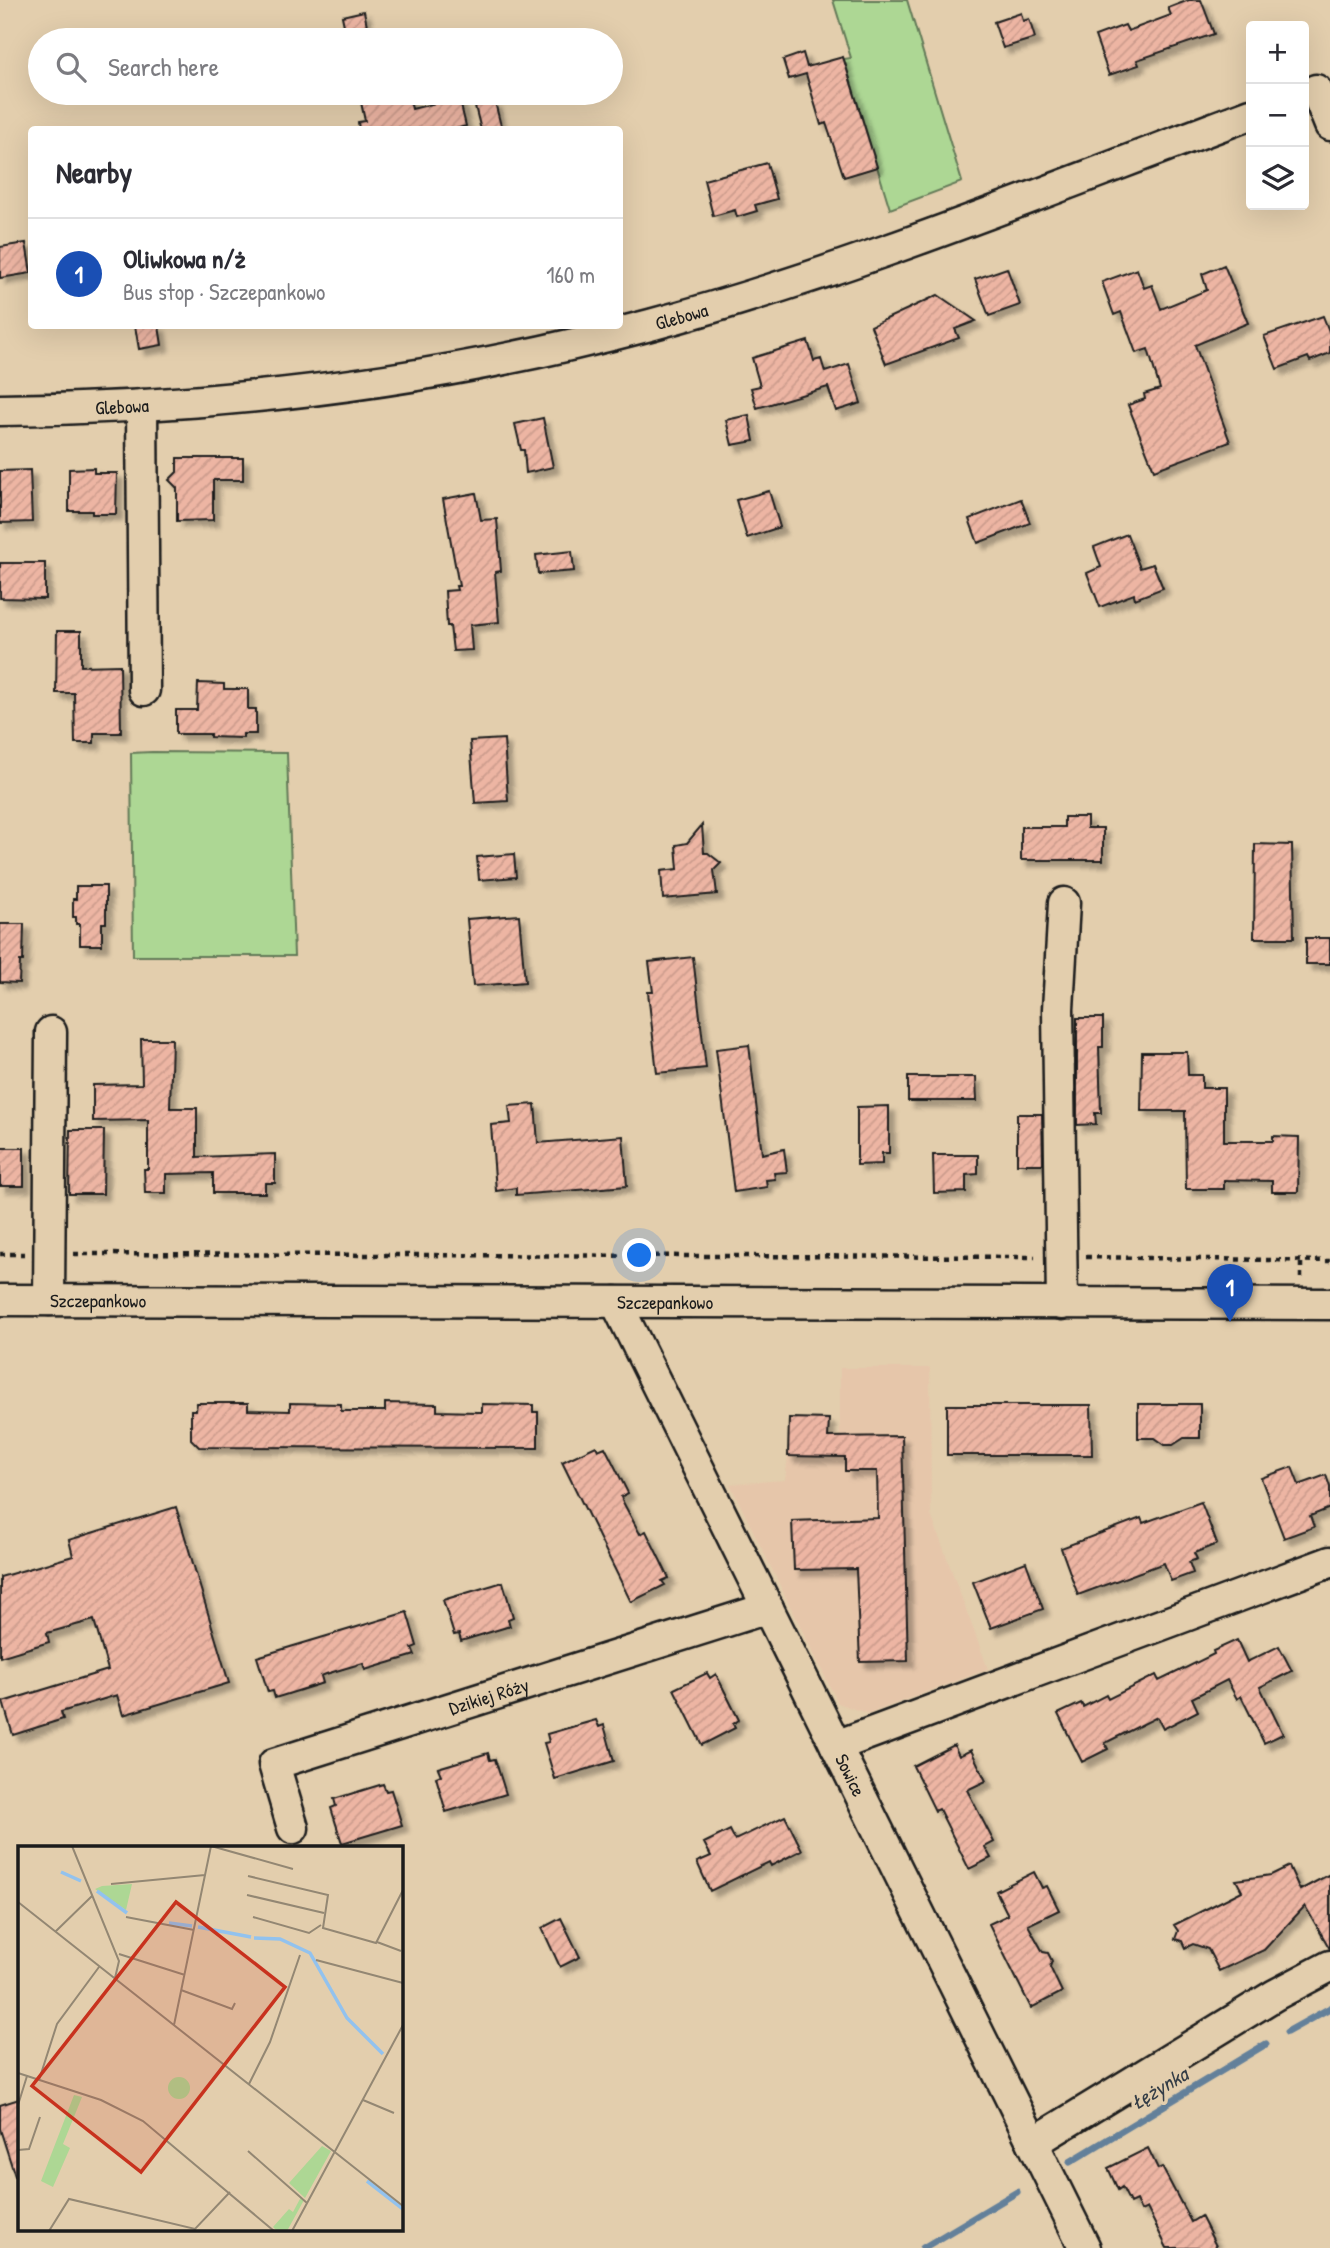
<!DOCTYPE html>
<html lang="en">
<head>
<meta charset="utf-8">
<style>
	:root { --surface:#fff; --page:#f2f2f3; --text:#2b2b33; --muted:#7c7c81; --line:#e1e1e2; --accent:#0f766e }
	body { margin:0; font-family:"Patrick Hand",sans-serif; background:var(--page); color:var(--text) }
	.controls { position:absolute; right:21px; top:21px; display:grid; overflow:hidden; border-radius:7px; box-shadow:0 7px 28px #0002 }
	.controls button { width:63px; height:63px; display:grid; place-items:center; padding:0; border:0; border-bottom:2px solid var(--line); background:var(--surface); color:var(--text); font:35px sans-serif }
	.you { position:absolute; left:640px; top:1256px; width:24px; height:24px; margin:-18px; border:5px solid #fff; border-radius:50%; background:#1a73e8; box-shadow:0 0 0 10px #1a73e833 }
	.badge { display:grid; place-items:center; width:46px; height:46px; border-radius:50%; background:var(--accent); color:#fff; font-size:23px; font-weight:700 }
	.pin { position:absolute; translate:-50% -58px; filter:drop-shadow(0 2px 4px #0008) }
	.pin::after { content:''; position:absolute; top:37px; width:24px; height:21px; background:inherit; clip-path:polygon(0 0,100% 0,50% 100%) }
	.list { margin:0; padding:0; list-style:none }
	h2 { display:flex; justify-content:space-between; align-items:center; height:91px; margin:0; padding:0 28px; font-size:30px }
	h2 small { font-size:23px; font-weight:400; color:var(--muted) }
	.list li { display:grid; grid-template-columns:46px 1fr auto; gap:21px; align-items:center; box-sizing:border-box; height:112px; padding:0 28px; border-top:2px solid var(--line) }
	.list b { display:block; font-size:26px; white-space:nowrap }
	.list p { margin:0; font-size:23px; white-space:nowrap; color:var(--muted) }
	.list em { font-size:23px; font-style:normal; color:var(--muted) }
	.icon { flex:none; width:38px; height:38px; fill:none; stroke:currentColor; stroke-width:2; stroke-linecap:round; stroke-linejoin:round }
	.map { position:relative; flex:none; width:1330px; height:2248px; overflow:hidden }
	.search { position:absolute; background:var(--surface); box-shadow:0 7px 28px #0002; left:28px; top:28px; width:595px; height:77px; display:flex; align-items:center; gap:18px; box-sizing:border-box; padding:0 24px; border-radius:38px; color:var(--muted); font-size:26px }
	.panel { position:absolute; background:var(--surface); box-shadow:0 7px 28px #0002; left:28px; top:126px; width:595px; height:203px; border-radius:7px }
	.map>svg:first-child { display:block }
	.built { fill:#e6c6aa }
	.grass { fill:#add794; stroke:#647a58; stroke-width:2 }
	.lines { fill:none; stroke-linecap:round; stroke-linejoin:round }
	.stream { stroke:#63809a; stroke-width:7 }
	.building { fill:url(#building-hatch); stroke:#1c1c1c; stroke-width:2; filter:url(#shadow) }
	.minor-casing { stroke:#1c1c1c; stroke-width:35 }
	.path { stroke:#1c1c1c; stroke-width:4.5; stroke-dasharray:5 5; stroke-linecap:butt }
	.minor { stroke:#e3cead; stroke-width:30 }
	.labels { text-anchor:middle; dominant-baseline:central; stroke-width:7; stroke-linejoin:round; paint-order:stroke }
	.street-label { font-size:19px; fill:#1c1c1c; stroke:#e3cead }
	.water-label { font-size:21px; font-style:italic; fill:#343d46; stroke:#e3cead }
	.inset-river { fill:none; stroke:#92c2ee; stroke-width:3.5 }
	.inset-road { fill:none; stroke:#938773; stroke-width:2 }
	.view { fill:#c8321e; fill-opacity:0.15; stroke:#c8321e; stroke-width:3.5 }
	.inset-edge { fill:none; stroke:#1c1c1c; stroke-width:3.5 }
</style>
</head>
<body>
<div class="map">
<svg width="1330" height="2248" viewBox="0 0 1330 2248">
	<defs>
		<pattern id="building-hatch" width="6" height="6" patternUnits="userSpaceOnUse" patternTransform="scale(1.75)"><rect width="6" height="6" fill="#edb5a3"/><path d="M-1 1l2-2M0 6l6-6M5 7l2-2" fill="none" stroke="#cb9b8c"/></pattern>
		<filter id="shadow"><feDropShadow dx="6" dy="6" stdDeviation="2" flood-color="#0004"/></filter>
	</defs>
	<rect width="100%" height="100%" fill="#e3cead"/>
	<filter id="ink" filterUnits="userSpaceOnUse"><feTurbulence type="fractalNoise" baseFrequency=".0143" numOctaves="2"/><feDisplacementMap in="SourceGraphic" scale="14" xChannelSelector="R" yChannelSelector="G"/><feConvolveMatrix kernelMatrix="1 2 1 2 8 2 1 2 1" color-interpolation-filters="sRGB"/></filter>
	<g filter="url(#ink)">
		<path class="built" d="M840 1368H930L931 1515 988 1669 868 1714 838 1703 730 1484 785 1480 788 1456 840 1457Z"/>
		<path class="grass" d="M833 0H907L962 182 890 209 844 59 851 58Z
			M152 752 287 753 294 956H133L131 753Z"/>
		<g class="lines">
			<path class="stream" d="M1287 2032 1330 2008
				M1070 2162 1266 2044
				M923 2248 1017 2192"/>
		</g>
		<path class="building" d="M1189 0H1201L1214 34 1137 60 1139 65 1109 75 1095 36 1125 25 1128 31 1171 15 1168 8Z
			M364 11 370 40H347L342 16Z
			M1021 13 1023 21 1029 19 1035 38 1003 48 994 22Z
			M803 53 807 67 843 57 877 167 844 177 826 123 821 125 806 74 789 79 783 60Z
			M359 93H408L412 109 459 97 466 126 452 130H359L358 122 365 121Z
			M495 102 502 130H481L475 106Z
			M767 163 777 199 755 205 757 211 737 217 735 210 713 216 704 180Z
			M26 243 31 273 0 278V247Z
			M1224 265 1248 323 1195 345 1230 442 1154 470 1128 405 1145 399 1144 394 1160 389 1148 349 1136 353 1121 312 1114 315 1102 282 1137 269 1144 288 1152 285 1161 309 1207 290 1202 274Z
			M1007 268 1020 305 989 316 975 279Z
			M938 295 976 321 955 329 959 338 886 364 871 326Z
			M1323 316 1330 334V353L1310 361 1308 357 1277 369 1264 336Z
			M135 326H159L162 345 139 349Z
			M808 341 814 361 821 359 825 372 849 364 861 403 836 411 828 387 757 408 751 388 760 386 752 358Z
			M749 415 754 441 732 445 726 420Z
			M543 418 553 467 526 473 524 450H521L515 424Z
			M177 458H243V480H213V520L177 521V488L169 480 177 472Z
			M94 468V473H117L116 514H92V511H69V469Z
			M30 470 32 522 0 523V471Z
			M769 491 780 527 747 538 736 500Z
			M476 493 481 520 497 519 501 571 495 572 499 622 470 625 472 650 453 651 450 626H447L445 591 457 590 456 586H459L443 499Z
			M1021 499 1030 523 978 543 969 519Z
			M1127 534 1140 568 1153 564 1163 588 1135 599 1134 594 1100 607 1087 573 1101 567 1094 547Z
			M572 551 574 571 538 574 536 555Z
			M0 563H45V599L0 598Z
			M57 631H81V666L120 665 121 733H94V743H75L74 693H56Z
			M198 683 224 684V689H248V709H256V734H243V738L210 737V734H176V710H197Z
			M504 739 508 801 475 803 470 741Z
			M1064 817H1087V828H1103V860H1021V827H1064Z
			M702 825 704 853H708L721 863 714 870 717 894 663 899 661 871 678 869 676 845 687 843Z
			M1255 844 1292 845 1294 938H1254Z
			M514 854 516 877 479 880 477 857Z
			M76 886H106V923H102V945H80V924H76V917H73V899H76Z
			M519 915 525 982 473 986 467 919Z
			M0 924H24L23 961H20L19 983 0 982Z
			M1306 938H1330V964H1306Z
			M693 957 706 1068 657 1073 648 992H653L649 962Z
			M1077 1018H1103V1047H1099L1101 1113H1095L1096 1124 1077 1125Z
			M141 1039H172L170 1108H197V1157L275 1154V1183H265V1193H213V1173L166 1174V1193H145L144 1169H148V1120L93 1121V1085L142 1084Z
			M749 1045 762 1154 784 1149 787 1172 774 1173 775 1179 766 1180 767 1187 734 1192 716 1049Z
			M1142 1052H1187L1188 1075H1202V1088H1224V1141H1273V1136L1299 1137 1298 1192H1272V1181L1224 1180V1189H1186L1185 1111H1141Z
			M908 1077H976L977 1101H908Z
			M535 1104 538 1143 623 1136 627 1186 516 1195V1188L496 1191 491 1125 511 1123 509 1106Z
			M889 1106V1153H882V1164L857 1165V1107Z
			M1017 1114H1042L1043 1164H1017Z
			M70 1130H104L103 1194H69Z
			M0 1148H24V1186H0Z
			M933 1155H978V1174L966 1175V1192L934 1193Z
			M197 1403H248V1410L290 1411V1403L341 1404V1411H385V1403L437 1404V1411L477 1412H482V1404L533 1405V1412H538V1448L199 1447 191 1439V1410H196Z
			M1138 1404H1200V1438H1184L1173 1445H1165L1155 1438H1138Z
			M947 1405H1091L1092 1455H947Z
			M789 1418 829 1419 828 1437 902 1436 908 1661 860 1662 856 1569 794 1570 792 1521 878 1518 877 1471H845V1457L788 1456Z
			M596 1446 598 1450 605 1447 628 1493 621 1497 623 1502 640 1534 646 1531 669 1578 662 1581 665 1585 631 1602 562 1462Z
			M1292 1467 1299 1485 1326 1475 1330 1487V1508L1310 1516 1314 1527 1284 1538 1261 1478Z
			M1201 1502 1217 1544 1194 1553 1197 1559 1189 1562 1193 1573 1171 1581 1164 1563 1078 1595 1061 1548 1141 1518 1143 1523Z
			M176 1507 229 1683 123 1715 117 1695 61 1712 63 1719 13 1735 3 1702 108 1670 94 1620 47 1633 49 1642 0 1657V1577L73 1556 69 1540Z
			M1026 1562 1043 1609 991 1628 973 1582Z
			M503 1582 513 1617 508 1619 510 1626 461 1641 459 1634 454 1635 443 1600Z
			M407 1612 417 1646 412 1648 415 1655 365 1670 363 1663 326 1674 321 1676 323 1683 275 1698 273 1691 268 1692 257 1657Z
			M1237 1640 1247 1662 1279 1646 1292 1671 1260 1687 1283 1734 1264 1743 1241 1696 1237 1699 1227 1680 1192 1698 1198 1711 1163 1729 1157 1717 1105 1743 1108 1749 1082 1762 1058 1714 1081 1703 1083 1707 1106 1695 1108 1699 1156 1675 1159 1681 1214 1654 1213 1651Z
			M707 1673 710 1678 716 1674 739 1720 733 1724 735 1728 702 1745 674 1689Z
			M596 1720 599 1727 604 1725 614 1761 555 1779 544 1743 549 1742 547 1734Z
			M954 1745 959 1756 971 1750 986 1781 967 1790 994 1842 985 1847 991 1858 969 1869 939 1809 935 1811 913 1766Z
			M488 1753 490 1760 495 1759 506 1794 446 1812 436 1777 441 1775 438 1768Z
			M383 1784 386 1791 391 1790 402 1825 342 1843 331 1808 336 1806 334 1799Z
			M785 1816 802 1850 771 1866 769 1862 710 1891 697 1862 711 1856 704 1843 730 1830 735 1840Z
			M1289 1866 1300 1890 1330 1874V1949L1305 1906 1264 1950 1219 1971 1208 1949 1193 1944 1185 1948 1182 1941 1175 1939 1178 1931 1174 1925 1242 1891 1236 1880 1271 1875Z
			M1034 1872 1042 1888 1047 1886 1059 1910 1028 1925 1043 1952 1048 1953 1052 1961 1050 1967 1062 1992 1031 2008 989 1924 1008 1915 996 1891Z
			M561 1918 580 1957 560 1967 542 1928Z
			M19 2099V2175L15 2176 0 2129V2105Z
			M1148 2148 1158 2169 1162 2167 1191 2222 1201 2216 1217 2248H1167L1147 2208 1141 2211 1136 2200 1130 2203 1122 2187 1118 2190 1108 2168Z"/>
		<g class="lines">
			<defs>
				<g id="minor">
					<path d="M1316 90 1330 125"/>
					<path d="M142 405 144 690"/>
					<path id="s1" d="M0 410C220 408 437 382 650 325 855 270 1052 188 1251 114"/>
					<path id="s2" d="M0 1300 1330 1304"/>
					<path d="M49 1300 51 1032"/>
					<path id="s3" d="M616 1302 1085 2248"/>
					<path d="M1062 1304 1058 1009 1064 903"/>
					<path d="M836 1746 1330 1562"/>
					<path id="s4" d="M293 1828 274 1764 768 1608"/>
					<path d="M1033 2143 1275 1995 1330 1966"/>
				</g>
			</defs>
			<use href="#minor" class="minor-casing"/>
			<path class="path" d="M0 1254H24
				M74 1254 1035 1257
				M1086 1257 1330 1261
				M1301 1278V1261"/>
			<use href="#minor" class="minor"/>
		</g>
	</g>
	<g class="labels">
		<g class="street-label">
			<text stroke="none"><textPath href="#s1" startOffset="690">Glebowa</textPath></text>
			<text stroke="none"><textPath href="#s1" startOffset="122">Glebowa</textPath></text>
			<text stroke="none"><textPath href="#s2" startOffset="98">Szczepankowo</textPath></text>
			<text stroke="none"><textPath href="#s2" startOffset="665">Szczepankowo</textPath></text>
			<text stroke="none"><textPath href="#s4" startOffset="292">Dzikiej Róży</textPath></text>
			<text stroke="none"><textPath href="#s3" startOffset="528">Sowice</textPath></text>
		</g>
		<g class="water-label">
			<text transform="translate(1159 2088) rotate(-31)">Łężynka</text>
		</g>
	</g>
	<g transform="translate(18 1846)">
		<rect width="385" height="385" fill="#e3cead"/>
		<path d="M114 38 108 64 77 43 84 40ZM150 242a11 11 0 1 1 22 0a11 11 0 1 1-22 0ZM56 249 64 251 45 298 52 302 35 341 23 335ZM304 300 313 305 287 352 271 337ZM283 351 286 354 269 385H259L255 381 271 363 275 366Z" fill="#add794"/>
		<path class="inset-river" d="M43 26 63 35M79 45 109 67M151 77 174 80M180 81 233 91M236 92 262 93 292 107 329 172 365 208M349 335 385 363"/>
		<path class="inset-road" d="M54 0 101 115 97 132M193 0 275 23M230 30 310 49 305 82 358 97 385 44M93 38 187 29M229 49 306 67M0 56 385 360M108 71 176 84M235 71 291 87 303 79M37 86 74 50M359 96 383 105M101 108 167 129M298 114 385 137M163 144 214 163 217 157M156 179 193 0M0 227 83 254 125 275 256 385M21 234 39 178 81 121M231 238 252 196 282 109M345 254 376 267M0 259 9 230M0 304 11 303 22 271M230 305 289 357M31 385 51 353 177 383 212 346M274 385 385 179"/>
		<path class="view" d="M158 56 267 141 123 326 14 240Z"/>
		<rect width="385" height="385" class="inset-edge"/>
	</g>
</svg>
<div class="controls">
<button>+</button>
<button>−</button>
<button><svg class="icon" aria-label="layers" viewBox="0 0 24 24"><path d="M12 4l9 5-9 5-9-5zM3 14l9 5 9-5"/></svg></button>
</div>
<div class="you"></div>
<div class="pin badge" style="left:1230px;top:1322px;background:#1a4fb4">1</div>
<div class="search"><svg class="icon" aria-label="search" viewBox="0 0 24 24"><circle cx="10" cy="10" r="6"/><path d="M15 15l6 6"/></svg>Search here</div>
<section class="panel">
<h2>Nearby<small></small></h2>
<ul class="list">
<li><span class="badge" style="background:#1a4fb4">1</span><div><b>Oliwkowa n/ż</b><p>Bus stop · Szczepankowo</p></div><em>160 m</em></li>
</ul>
</section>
</div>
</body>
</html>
